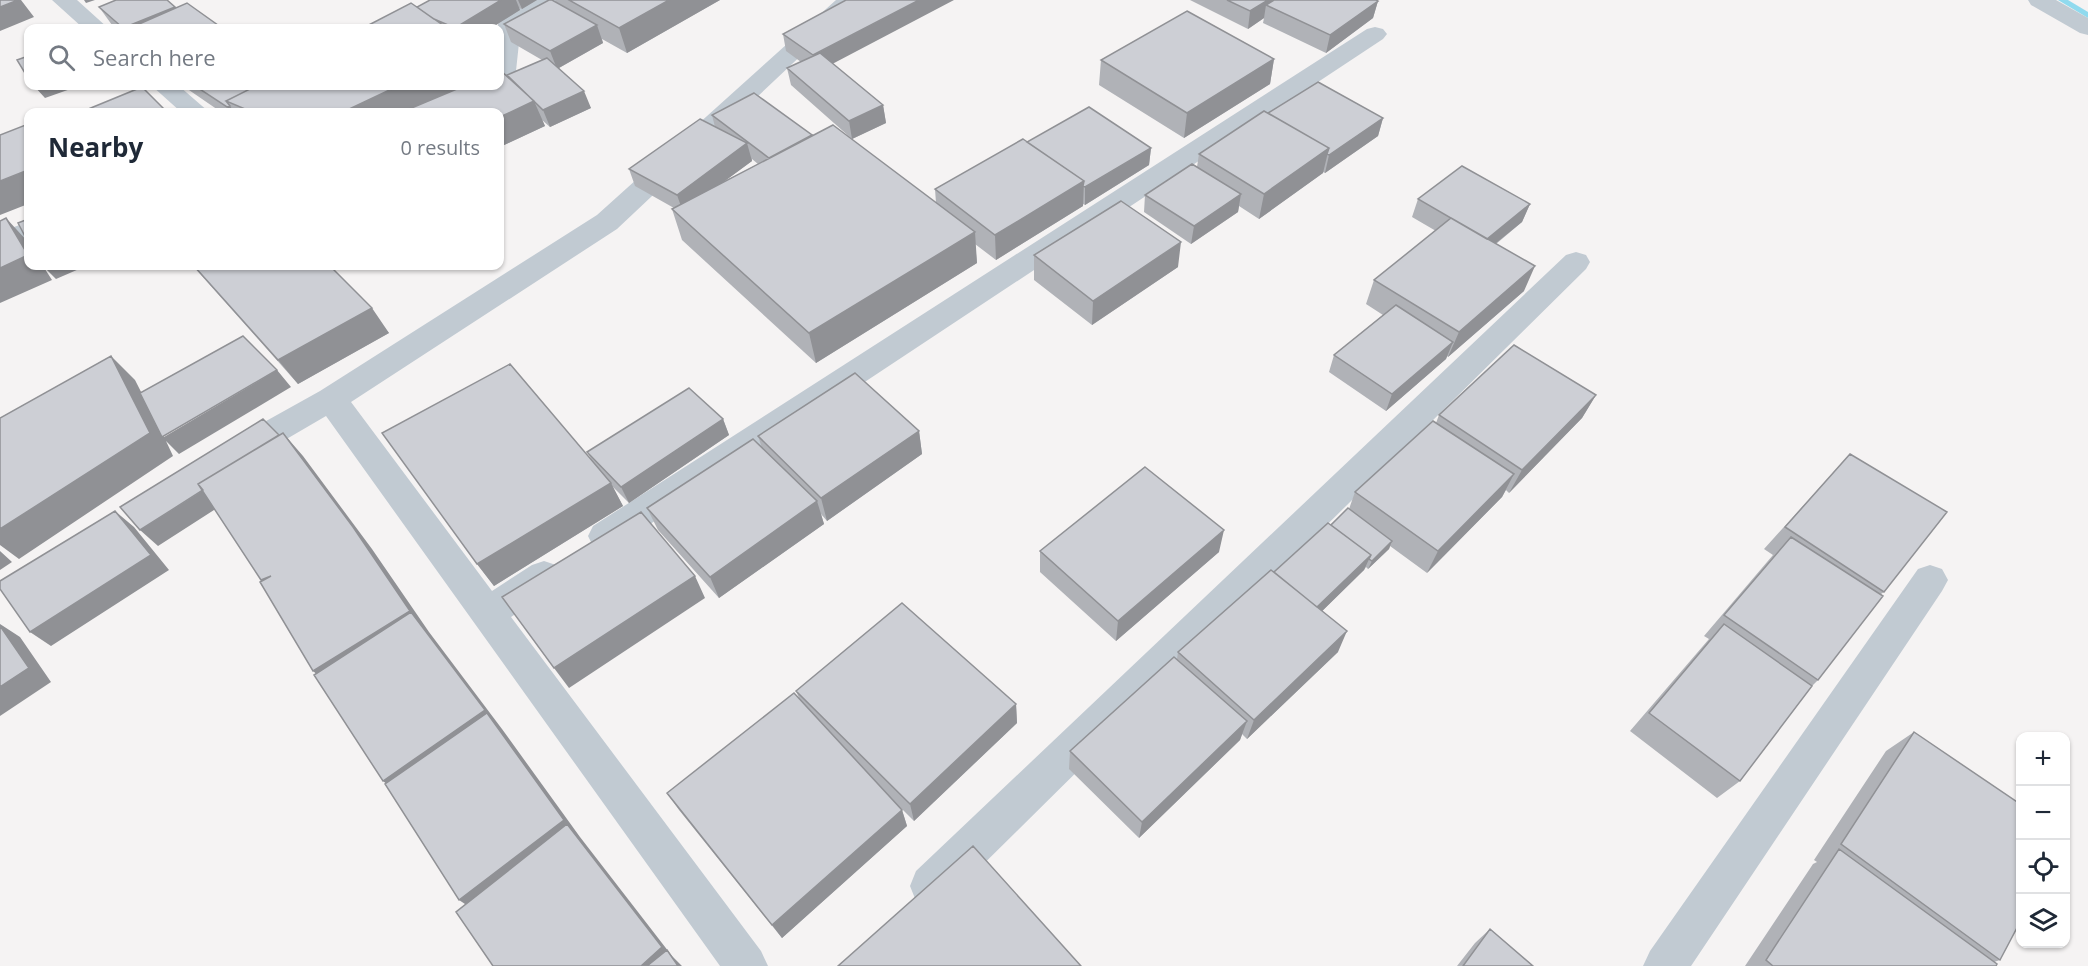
<!DOCTYPE html>
<html lang="en">
<head>
<meta charset="utf-8">
<style>
	:root { --surface:#fff; --page:#f6f6f7; --text:#1f2937; --muted:#747a83; --line:#e0e1e3 }
	body { margin:0; font-family:"Open Sans",sans-serif; background:var(--page); color:var(--text) }
	.controls { position:absolute; right:18px; bottom:18px; display:grid; overflow:hidden; border-radius:12px; box-shadow:0 2px 4px #0004 }
	.controls button { width:54px; height:54px; display:grid; place-items:center; padding:0; border:0; border-bottom:2px solid var(--line); background:var(--surface); color:var(--text); font:30px sans-serif }
	.list { margin:0; padding:0; list-style:none }
	h2 { display:flex; justify-content:space-between; align-items:center; height:78px; margin:0; padding:0 24px; font-size:26px }
	h2 small { font-size:20px; font-weight:400; color:var(--muted) }
	.icon { flex:none; width:33px; height:33px; fill:none; stroke:currentColor; stroke-width:2; stroke-linecap:round; stroke-linejoin:round }
	.map { position:relative; flex:none; width:2088px; height:966px; overflow:hidden }
	.search { position:absolute; background:var(--surface); box-shadow:0 2px 4px #0004; left:24px; top:24px; width:480px; height:66px; display:flex; align-items:center; gap:15px; box-sizing:border-box; padding:0 21px; border-radius:12px; color:var(--muted); font-size:22px }
	.panel { position:absolute; background:var(--surface); box-shadow:0 2px 4px #0004; left:24px; top:108px; width:480px; height:162px; border-radius:12px }
	.map>svg:first-child { display:block }
	.lines { fill:none; stroke-linecap:round; stroke-linejoin:round }
	.stream { fill:#90daee; fill-rule:evenodd }
	.street { fill:#c1cad2; fill-rule:evenodd }
	.wall { fill:#b0b2b7; fill-rule:evenodd }
	.shaded-wall { fill:#909195 }
	.building { fill:#cdcfd5; stroke:#909195; stroke-width:1.5 }
</style>
</head>
<body>
<div class="map">
<svg width="2088" height="966" viewBox="0 0 2088 966">
	<rect width="100%" height="100%" fill="#f5f3f3"/>
	<g class="lines">
		<path class="stream" d="M2058 0H2068L2088 12V18Z"/>
		<path class="street" d="M52 0H77L108 28H83Z
			M533 0H562L559 5 521 24 513 99C502 116 475 112 457 112L460 107 489 95 490 86H500L498 21 502 16Z
			M836 0H860L617 229 351 402 492 591 532 565 544 561 556 565 561 576 556 587 511 617 761 951 768 966H720L326 416 247 462 236 466 225 462 220 453 225 444 320 391 597 215Z
			M2028 0H2056L2088 18V35L2080 33 2031 5Z
			M1375 27 1383 29 1387 34 1383 39 617 546 605 550 593 546 588 536 593 526 1367 29Z
			M152 86H179L209 112H181Z
			M28 222V242L0 253V232Z
			M1576 252 1586 255 1590 262 1586 269 946 901 931 907 916 901 910 886 916 871 1566 255Z
			M1930 565 1942 569 1948 580 1942 591 1691 966H1643L1650 951 1918 569Z"/>
	</g>
	<path class="wall" d="M430 0H537L522 9 519 8 520 10 491 28H363L417 7Z
		M555 0H720L627 53 602 39 603 43 559 68 591 108 550 127 542 120 545 126 500 147V112H221L186 88 184 86H462L447 93 507 75 542 60 511 42 504 24 556 2Z
		M1190 0H1376L1378 1 1373 18 1326 53 1263 23 1264 18 1248 29Z
		M99 7 176 8 222 28H116L112 25Z
		M783 34 833 64 883 105 886 123 852 139 791 85 787 68 801 62 786 51Z
		M1274 59 1270 84 1184 138 1099 85 1101 60Z
		M1268 113 1383 118 1378 136 1325 173 1323 172V173L1259 219 1239 206 1238 212 1191 244 1144 212 1145 195 1197 167 1199 154Z
		M712 115 812 135 936 203 935 189 1027 142 1151 148 1149 165 1085 205 1083 204V206L996 260 975 244 977 263 816 363 682 240 672 209 674 208 635 186 629 169 715 127ZM752 159 758 164 723 182 752 161Z
		M1418 199 1530 204 1522 222 1496 244 1524 291 1448 357 1447 356 1446 359 1386 411 1329 372 1334 355 1383 315 1366 304 1374 280 1436 231 1412 217Z
		M1034 255 1178 267 1092 325 1034 280Z
		M193 266H330L389 333 298 384Z
		M1596 395 1582 418 1509 493 1506 490 1502 497 1427 573 1390 546 1389 549 1368 569 1366 567 1364 570 1322 611 1338 652 1247 739 1242 734 1240 740 1139 838 1069 769 1070 751 1177 659 1178 652 1349 509 1355 492 1436 423 1439 415Z
		M723 419 729 435 629 503 612 486 623 506 494 586 477 564 591 459 587 452Z
		M919 431 922 454 827 521 821 514 824 524 719 598 658 530 647 508 762 448 758 436Z
		M1850 454 1884 592 1881 594 1818 680 1812 686 1740 781 1717 798 1630 731 1709 639 1704 636 1773 555 1764 549Z
		M1040 551 1219 552 1116 641 1040 572Z
		M796 691 1016 704 1017 723 914 821 900 807 902 810 907 826 782 938 679 810 667 793 799 698Z
		M1914 732 2000 960 1994 962 1996 966H1745L1813 864 1817 862 1814 860 1886 751Z
		M1490 929 1533 966H1457L1475 943Z"/>
	<path class="shaded-wall" d="M18 0H21L34 17 0 31V7Z
		M84 0H95L86 3Z
		M501 0H516L520 10 491 28H455Z
		M518 0H537L522 9Z
		M669 0H720L627 53 619 28Z
		M919 0H954L817 72 813 55Z
		M1268 0H1284L1266 5 1264 18 1248 29 1250 11Z
		M1378 1 1373 18 1326 53 1330 35Z
		M175 7 187 24 177 28H123Z
		M597 25 603 43 557 69 550 51Z
		M1274 59 1270 84 1184 138 1187 113Z
		M34 86H79L45 98Z
		M398 86H462L408 112H343Z
		M584 91 591 108 550 127 543 110Z
		M534 101 545 126 500 147V117Z
		M883 105 886 123 852 139 849 121Z
		M230 106 234 112H231L227 107Z
		M1383 118 1378 136 1325 173 1329 155Z
		M747 143 752 161 683 212 677 195Z
		M1151 148 1149 165 1085 205V187Z
		M1329 148 1323 173 1259 219 1264 194Z
		M28 170V204L0 215V181Z
		M1084 181 1083 206 996 260 995 235Z
		M1241 194 1238 212 1191 244 1194 226Z
		M1530 204 1522 222 1480 256 1487 239Z
		M6 218 28 242V266H43L52 280 0 303V268Z
		M975 232 977 263 816 363 809 333Z
		M1181 242 1178 267 1092 325 1093 301Z
		M43 266H86L56 279Z
		M1535 266 1524 291 1448 357 1459 332Z
		M372 308 389 333 298 384 278 360Z
		M1453 342 1446 359 1386 411 1392 394Z
		M111 356 135 380 164 437 277 370 291 387 179 454 166 441 173 456 19 559 0 545V529Z
		M1596 395 1582 418 1509 493 1522 470Z
		M723 419 729 435 629 503 621 487Z
		M919 431 922 454 827 521 821 498Z
		M283 433 303 456 372 549 429 632 502 729 580 837 672 956 682 966H641L480 914 459 900 405 799 383 781 335 690 313 671Z
		M283 440 298 456 158 546 140 530Z
		M1514 474 1502 497 1427 573 1438 551Z
		M611 483 623 506 494 586 477 564Z
		M817 501 824 524 719 598 710 577Z
		M115 511 134 527 169 570 51 646 30 632Z
		M1224 530 1219 552 1116 641 1118 621Z
		M1392 541 1389 549 1368 569 1372 561Z
		M0 551 12 562 0 570Z
		M1371 555 1364 570 1311 622 1316 608Z
		M695 576 705 598 569 688 554 668Z
		M0 624 20 637 51 682 0 716Z
		M1347 631 1338 652 1247 739 1254 720Z
		M1016 704 1017 723 914 821 910 804Z
		M1247 721 1240 740 1139 838 1142 822Z
		M902 810 907 826 782 938 772 925Z"/>
	<path class="building" d="M0 0H18L0 7Z
		M116 0H167L175 7 123 28 99 7Z
		M430 0H501L455 28 434 19 417 7Z
		M549 0H552L597 25 550 51 504 24Z
		M569 0H669L619 28Z
		M846 0H919L813 55 783 34Z
		M1227 0H1268L1250 11Z
		M1274 0H1376L1378 1 1330 35 1266 5Z
		M187 3 222 28H130Z
		M411 3 447 28H363Z
		M1187 11 1274 59 1187 113 1101 60Z
		M820 53 883 105 849 121 787 68Z
		M28 56V78L17 60Z
		M547 58 584 91 543 110 507 75Z
		M500 70 534 101 500 117V112H402L464 86H500Z
		M1318 82 1383 118 1329 155 1327 154 1329 148 1268 113Z
		M195 86H256L226 101 230 106 227 107Z
		M256 86H398L343 112H252L226 101Z
		M142 87 167 112H81Z
		M754 93 812 135 769 158 712 115Z
		M1089 107 1151 148 1085 187 1083 186 1084 181 1027 142Z
		M1264 111 1329 148 1264 194 1199 154Z
		M700 119 747 143 677 195 629 169Z
		M28 124V170L0 181V135Z
		M833 125 975 232 809 333 672 209Z
		M1023 139 1084 181 995 235 935 189Z
		M1192 164 1241 194 1194 226 1145 195Z
		M1462 166 1530 204 1487 239 1418 199Z
		M1121 201 1181 242 1093 301 1034 255Z
		M6 218 28 255 0 268V221Z
		M1451 218 1535 266 1459 332 1374 280Z
		M28 219V242L18 223Z
		M194 266H330L372 308 278 360Z
		M1396 305 1453 342 1392 394 1334 355Z
		M243 336 277 370 162 437 140 393Z
		M1514 345 1596 395 1522 470 1439 415Z
		M111 356 150 433 0 529V418Z
		M510 364 611 483 477 564 382 433Z
		M855 373 919 431 821 498 758 436Z
		M689 388 723 419 621 487 587 452Z
		M263 419 279 435 198 484 203 490 140 530 120 507Z
		M1433 421 1514 474 1438 551 1355 492Z
		M283 433 353 527 410 611 313 671 260 582 271 576 261 580 198 484Z
		M753 439 817 501 710 577 647 508Z
		M1850 454 1947 512 1884 592 1785 527Z
		M1145 467 1224 530 1118 621 1040 551Z
		M1348 508 1392 541 1372 561 1369 559 1371 555 1331 525Z
		M115 511 151 555 30 632 0 589V581Z
		M641 512 695 576 554 668 502 597Z
		M1328 523 1371 555 1317 607 1274 572Z
		M1791 537 1883 596 1818 680 1724 615Z
		M1271 570 1347 631 1254 720 1178 652Z
		M902 603 1016 704 910 804 796 691Z
		M411 612 485 710 383 781 314 675Z
		M1724 624 1812 686 1740 781 1649 713Z
		M0 626 29 668 0 687Z
		M1174 657 1247 721 1142 822 1070 751Z
		M794 693 902 810 772 925 667 793Z
		M487 713 564 820 459 900 385 784Z
		M1914 732 2020 804V922L2000 960 1841 844Z
		M567 824 662 947 641 966H493L456 912Z
		M973 846 1081 966H838Z
		M1839 849 1997 964 1996 966H1773L1766 960Z
		M1490 929 1533 966H1463Z
		M667 950 678 966H647Z"/>
</svg>
<div class="controls">
<button>+</button>
<button>−</button>
<button><svg class="icon" aria-label="locate" viewBox="0 0 24 24"><circle cx="12" cy="12" r="6"/><path d="M12 2v4M12 18v4M2 12h4M18 12h4"/></svg></button>
<button><svg class="icon" aria-label="layers" viewBox="0 0 24 24"><path d="M12 4l9 5-9 5-9-5zM3 14l9 5 9-5"/></svg></button>
</div>
<div class="search"><svg class="icon" aria-label="search" viewBox="0 0 24 24"><circle cx="10" cy="10" r="6"/><path d="M15 15l6 6"/></svg>Search here</div>
<section class="panel">
<h2>Nearby<small>0 results</small></h2>
<ul class="list">
</ul>
</section>
</div>
</body>
</html>
